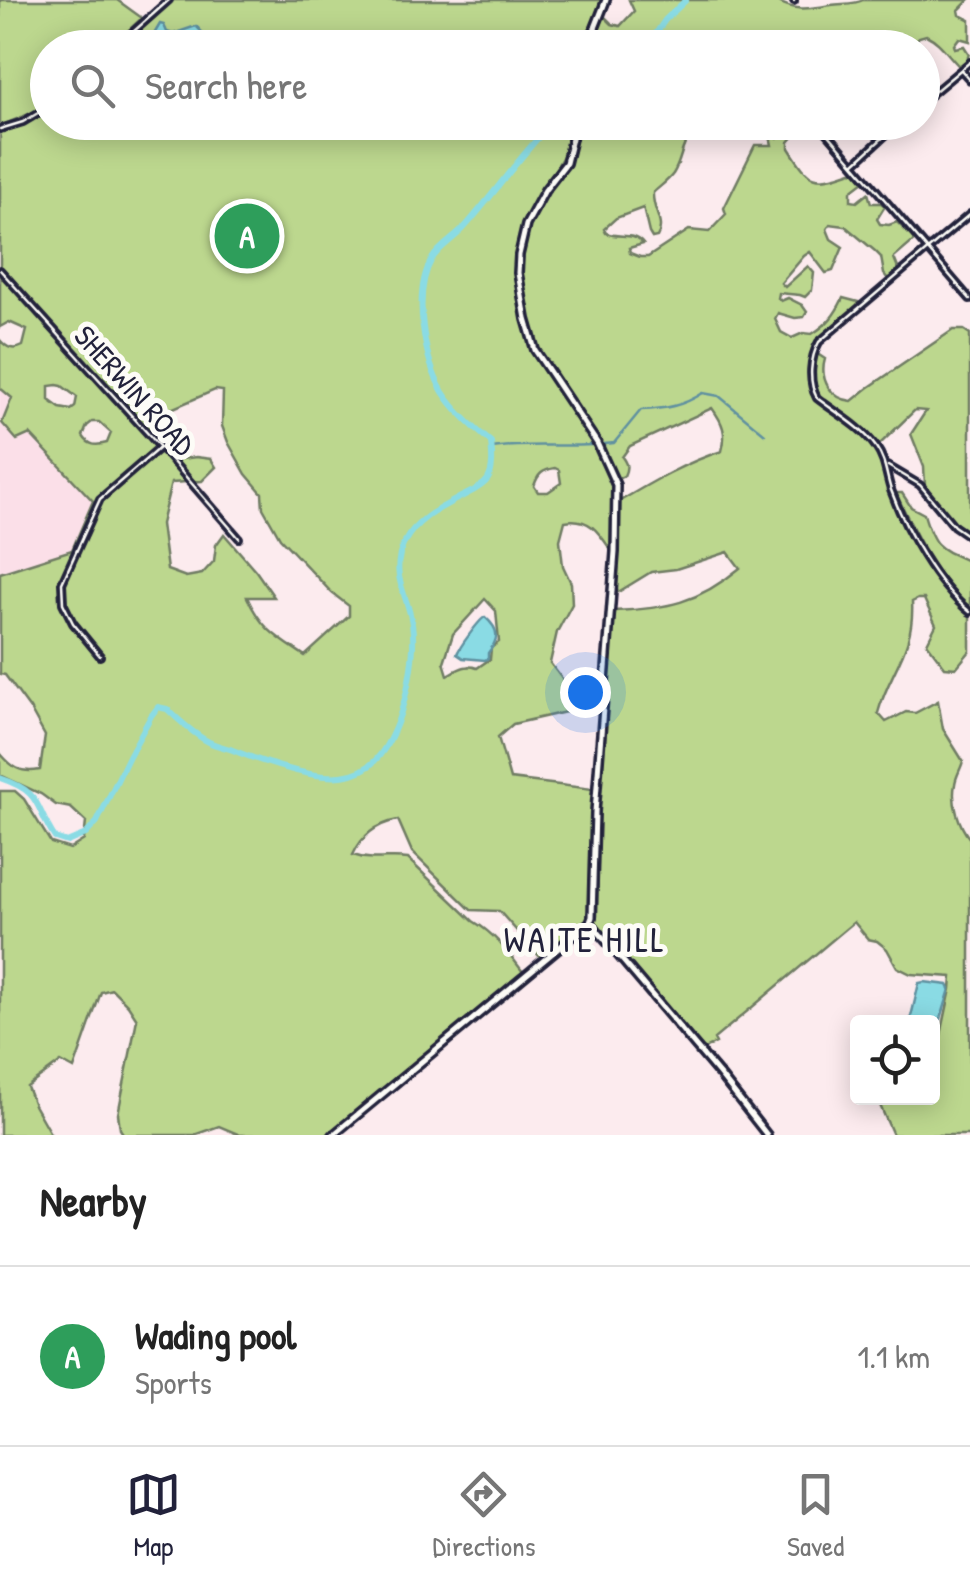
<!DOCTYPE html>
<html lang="en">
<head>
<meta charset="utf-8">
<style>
	:root { --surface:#fff; --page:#f6f6f6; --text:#222; --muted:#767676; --line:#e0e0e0; --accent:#22223b }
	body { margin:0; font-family:"Patrick Hand",sans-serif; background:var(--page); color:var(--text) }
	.controls { position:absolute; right:30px; bottom:30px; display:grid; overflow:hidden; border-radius:10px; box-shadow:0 5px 25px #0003 }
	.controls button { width:90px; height:90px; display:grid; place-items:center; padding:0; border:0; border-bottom:2px solid var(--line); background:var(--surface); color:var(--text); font:50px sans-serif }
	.you { position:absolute; left:585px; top:692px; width:35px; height:35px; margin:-25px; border:8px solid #fff; border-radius:50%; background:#1a73e8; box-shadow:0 0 0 15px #1a73e833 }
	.badge { display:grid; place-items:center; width:65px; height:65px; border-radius:50%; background:var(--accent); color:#fff; font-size:32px; font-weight:700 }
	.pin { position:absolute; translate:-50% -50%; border:5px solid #fff; box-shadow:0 2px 10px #0006 }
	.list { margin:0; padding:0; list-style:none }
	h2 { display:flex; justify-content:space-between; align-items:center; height:130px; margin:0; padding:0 40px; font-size:42px }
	h2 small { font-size:32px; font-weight:400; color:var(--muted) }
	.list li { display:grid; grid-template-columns:65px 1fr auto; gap:30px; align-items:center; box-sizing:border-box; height:180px; padding:0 40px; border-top:2px solid var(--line) }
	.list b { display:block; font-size:38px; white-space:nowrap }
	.list p { margin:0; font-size:32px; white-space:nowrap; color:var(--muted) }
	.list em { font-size:32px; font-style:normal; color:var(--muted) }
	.icon { flex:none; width:55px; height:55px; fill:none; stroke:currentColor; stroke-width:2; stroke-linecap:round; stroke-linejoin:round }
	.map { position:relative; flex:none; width:970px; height:1135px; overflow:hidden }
	.search { position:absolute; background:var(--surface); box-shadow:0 5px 25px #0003; left:30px; right:30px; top:30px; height:110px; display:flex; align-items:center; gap:25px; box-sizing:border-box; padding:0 35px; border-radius:55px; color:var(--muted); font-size:38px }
	.sheet { height:310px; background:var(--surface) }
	nav { display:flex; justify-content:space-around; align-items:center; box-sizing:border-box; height:140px; border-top:2px solid var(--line); background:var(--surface); font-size:28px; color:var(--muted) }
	nav a { display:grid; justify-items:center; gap:5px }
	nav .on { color:var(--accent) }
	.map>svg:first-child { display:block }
	.built { fill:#fbdfe8 }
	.green { fill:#bcd78e; stroke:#6f7c64; stroke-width:2.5; fill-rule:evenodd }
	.water { fill:#8adbe4; stroke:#6091a0; stroke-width:2.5 }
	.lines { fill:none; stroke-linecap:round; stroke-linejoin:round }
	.stream { stroke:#6091a0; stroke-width:2.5 }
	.river { stroke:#8adbe4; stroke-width:6 }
	.street-casing { stroke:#22223b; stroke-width:10 }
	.secondary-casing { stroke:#22223b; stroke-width:12 }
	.street { stroke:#fdfcf7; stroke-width:2.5 }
	.secondary { stroke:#fdfcf7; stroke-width:5 }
	.labels { text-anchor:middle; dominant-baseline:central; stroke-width:10; stroke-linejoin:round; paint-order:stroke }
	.street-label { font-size:30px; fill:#22223b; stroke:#fdfcf7 }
	.quarter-label { font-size:35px; letter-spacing:2.5px; fill:#22223b; stroke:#fdfcf7 }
</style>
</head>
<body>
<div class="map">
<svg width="970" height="1135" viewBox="0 0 970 1135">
	<rect width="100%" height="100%" fill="#fcebee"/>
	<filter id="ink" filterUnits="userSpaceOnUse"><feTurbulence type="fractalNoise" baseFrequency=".01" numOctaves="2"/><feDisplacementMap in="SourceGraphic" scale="20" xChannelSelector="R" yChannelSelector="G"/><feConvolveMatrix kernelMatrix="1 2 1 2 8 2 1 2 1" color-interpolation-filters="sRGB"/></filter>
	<g filter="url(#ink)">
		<path class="built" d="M0 388 12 398 30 434 93 501 73 550 0 573Z"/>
		<path class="green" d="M0 0H117L142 18 110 47 91 45 83 47H65L51 40 48 48 47 103 34 112 0 126Z
			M172 0H602L583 47 119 48Z
			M629 0H775C795 12 809 9 831 5 842 3 853 5 863 0H969L959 10 960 15 970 20V41L959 38 954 45 955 48 964 46 969 54 966 62 960 67C948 56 941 42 926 35L919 37 913 44 915 48 590 47 603 15 612 24 620 26 634 11Z
			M47 110 48 122 572 123C568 159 553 169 536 199 510 245 514 302 533 349L595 443 614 486 616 512 612 552C600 534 590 516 565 521L560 540 563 566 571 583 572 604 557 632 550 663 579 701 570 711 513 724 498 737 510 779 593 789 588 919 540 957 499 911 471 910 412 852 398 820C376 824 362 835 353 855 372 862 389 856 408 859L473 921C495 934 508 952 523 972L330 1135H240L219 1126 194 1135H124L120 1129 118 1114 137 1019 128 1005 112 989 101 992 74 1069 61 1062 27 1087 34 1105 51 1135H0V791H15L24 799 51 843 70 849 84 840 86 822 71 808 56 805 41 794 0 775V753C12 767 20 774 40 770L45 736 30 709 5 675 0 674V573L72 550 93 501 30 434 17 440 2 423 12 398 0 388V340C7 348 13 351 23 346L27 330 9 322 0 327V273L106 386 0 267V133L32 121ZM57 385 62 386 77 397 75 407 71 410 60 408 49 400V386ZM215 390 223 391 222 426 228 442 246 474 262 493 263 508 280 538 332 593 349 606V616L305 656C277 637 262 630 247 597H274L256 571 224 534 216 545 214 561 202 574 186 577 167 570 161 524 171 483 202 481 216 467 211 459 196 457 182 459 169 449 156 426 164 412ZM92 422H99L111 433 107 443C96 446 89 446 83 436L87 426ZM555 468 559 470 561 483 548 492H538L534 486C538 474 542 470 555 468ZM485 599 496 611 499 642 491 648 490 659 477 668C465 664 459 669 448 675L444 662 453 634Z
			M579 123H705L708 129C678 134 686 153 673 174 668 181 659 187 653 193 652 211 666 223 657 237L652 238 649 233 643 208 616 218 604 229 606 233C620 239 632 231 643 244L629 248 630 253 640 257H648L689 230 709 232 726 214 724 208 755 145H772L770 136 778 138 793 130 796 134 789 142V148C811 183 814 184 852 171L857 172 864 181 851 191V201L857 202 868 193 871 203H881L885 206 877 219 880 224 889 225 897 222 915 240 894 258 898 268 895 274 888 279 884 274 881 257 875 251 845 226 830 224 827 229 831 239 843 247 833 271 826 273 810 252 804 256 781 283 785 287 808 266 814 273 812 290 805 297 800 295 779 293 778 298 781 301 788 298 802 305 807 312 804 317 795 318 778 313 775 319 781 332 792 338 803 333 812 334C828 324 835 315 843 298L858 302 857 306C825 334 798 347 811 394 830 415 859 425 875 449 888 468 892 492 901 513 918 556 937 582 970 614V651L956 668 945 667 927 643 936 625 924 599H918L912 602C915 650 889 671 878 713L886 722 906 712 915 713 938 701 943 729 963 761C961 769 956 776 955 784 951 802 959 826 970 839V1135H893L879 1103 883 1098H932L933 1050 941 1035 951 989 952 977 911 974 897 967 887 949 877 941 868 939 854 922 714 1039 716 1043 704 1049 700 1047 593 923 597 915 598 796 613 611C666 609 698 603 740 568L728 552 676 569 651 572 615 594 620 501C652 482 686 462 722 451 727 433 723 423 712 408L630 446 622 457C627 464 628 467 624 476L617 479 599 440 545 361 535 340 522 289 521 260 533 214 547 191 570 162Z
			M953 330H964L970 334V534L956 526 925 485 924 467 911 434 926 411 915 410 879 445C869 437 859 426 848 418 816 396 808 396 816 353L825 359C819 380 831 399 852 401L868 388Z
			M896 493H902L911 507 924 514C934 548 938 548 970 562V609C935 576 916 536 896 493Z"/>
		<path class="water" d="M160 24 164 25 167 32 173 34 196 26 202 32C195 52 176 48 157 47L150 41Z
			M485 617C500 630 499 639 488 653V658L485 660 463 658 457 654C459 648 479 620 485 617Z
			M924 982 948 985 950 989 940 1022 933 1030 932 1022H913L911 1017 919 983Z"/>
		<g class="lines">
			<path class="stream" d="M492 448C532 442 573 449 614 443L641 410C665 409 683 406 703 393L719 396 765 434"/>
			<path class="river" d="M646 48 665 20 686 0
				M0 778C44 793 33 805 55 838L67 842 86 834 97 822 129 756 151 716 158 707 167 709C179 720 194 735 209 742 215 745 223 747 230 749 257 760 282 769 310 774 330 778 352 778 369 766 400 743 418 661 412 624 408 594 389 576 404 543 416 519 440 508 463 496 471 492 483 487 488 479 494 469 492 453 491 442 474 428 455 411 443 392 424 360 412 293 432 259 439 247 455 238 464 228 495 193 520 155 553 122"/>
			<defs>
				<path id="street" d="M794 1V0
					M115 48 169 0
					M962 71 970 80
					M922 102 970 62
					M818 122 970 299
					M0 129 23 122 48 107
					M854 164 900 122
					M970 214 819 342C810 358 808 382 817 398 836 413 861 426 876 447 886 461 886 475 891 490 906 531 936 584 970 612
					M0 270 160 447 239 538
					M888 466 920 485 954 526 970 537
					M100 656 73 623 63 603 62 583 100 499 159 448"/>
				<path id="secondary" d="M587 48 606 0
					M576 122 566 163 545 190 526 225 519 255 518 273 526 319 535 350 597 443 616 485 615 552 595 812 592 917 590 922
					M590 922 719 1074 767 1135
					M333 1135 590 922"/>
			</defs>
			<use href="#street" class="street-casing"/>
			<use href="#secondary" class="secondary-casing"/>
			<use href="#street" class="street"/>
			<use href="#secondary" class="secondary"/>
		</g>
	</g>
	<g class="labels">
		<g class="street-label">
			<text transform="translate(135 390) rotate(48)">SHERWIN ROAD</text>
		</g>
		<g class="quarter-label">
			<text x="585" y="939">WAITE HILL</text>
		</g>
	</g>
</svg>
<div class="controls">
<button><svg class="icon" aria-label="locate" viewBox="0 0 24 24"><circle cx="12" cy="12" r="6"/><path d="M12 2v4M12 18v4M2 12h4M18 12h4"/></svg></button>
</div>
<div class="you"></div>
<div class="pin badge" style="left:247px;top:236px;background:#2e9e5b">A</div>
<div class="search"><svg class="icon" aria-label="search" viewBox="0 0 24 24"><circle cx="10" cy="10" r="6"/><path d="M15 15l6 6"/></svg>Search here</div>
</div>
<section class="sheet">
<h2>Nearby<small></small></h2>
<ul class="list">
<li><span class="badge" style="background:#2e9e5b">A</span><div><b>Wading pool</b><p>Sports</p></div><em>1.1 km</em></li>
</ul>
</section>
<nav>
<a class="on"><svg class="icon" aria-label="map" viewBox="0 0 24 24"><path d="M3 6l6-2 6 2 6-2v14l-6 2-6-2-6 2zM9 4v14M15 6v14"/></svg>Map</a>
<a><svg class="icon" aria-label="directions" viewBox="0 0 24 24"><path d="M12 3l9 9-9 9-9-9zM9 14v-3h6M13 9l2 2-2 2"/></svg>Directions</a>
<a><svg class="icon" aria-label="saved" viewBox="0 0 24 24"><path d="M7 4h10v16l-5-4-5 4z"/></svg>Saved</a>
</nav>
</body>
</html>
